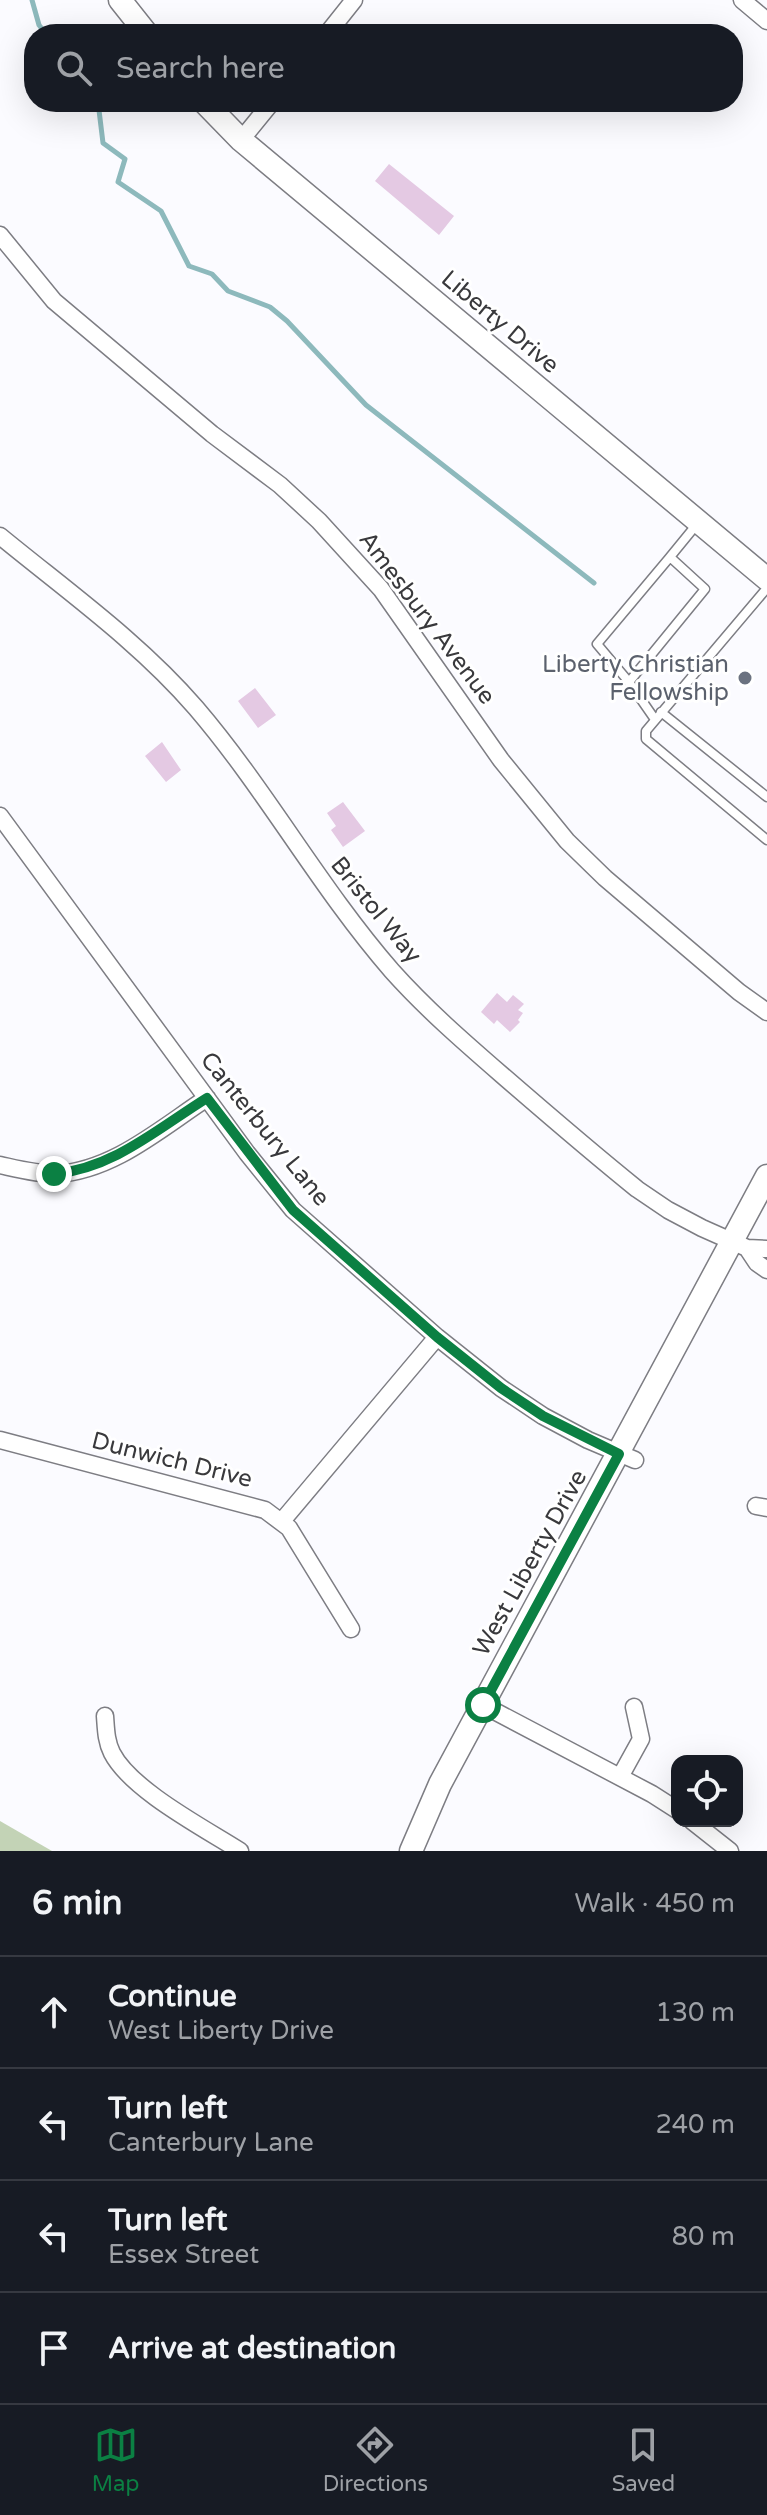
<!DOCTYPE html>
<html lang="en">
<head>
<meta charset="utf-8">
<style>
	:root { --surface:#171b24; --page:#20242c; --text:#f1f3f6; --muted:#9ea1a6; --line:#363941; --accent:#0b8043 }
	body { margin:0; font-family:"Varela Round",sans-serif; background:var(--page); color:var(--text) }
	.controls { position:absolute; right:24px; bottom:24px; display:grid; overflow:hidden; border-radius:16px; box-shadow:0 8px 32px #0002 }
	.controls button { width:72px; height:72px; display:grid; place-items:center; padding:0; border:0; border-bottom:2px solid var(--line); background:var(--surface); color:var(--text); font:40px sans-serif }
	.stop { position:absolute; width:24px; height:24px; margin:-18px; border:6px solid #0b8043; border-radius:50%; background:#fff }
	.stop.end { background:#0b8043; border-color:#fff; box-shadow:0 2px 8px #0008 }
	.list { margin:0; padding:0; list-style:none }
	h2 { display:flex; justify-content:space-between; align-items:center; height:104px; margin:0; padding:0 32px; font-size:34px }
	h2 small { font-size:26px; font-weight:400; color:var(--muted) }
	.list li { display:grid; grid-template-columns:52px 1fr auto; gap:24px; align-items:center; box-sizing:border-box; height:112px; padding:0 32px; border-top:2px solid var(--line) }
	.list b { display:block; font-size:30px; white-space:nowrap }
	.list p { margin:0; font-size:26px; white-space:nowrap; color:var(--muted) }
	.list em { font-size:26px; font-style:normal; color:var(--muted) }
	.icon { flex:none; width:44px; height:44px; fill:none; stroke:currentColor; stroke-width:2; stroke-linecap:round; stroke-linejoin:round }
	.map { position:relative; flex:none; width:767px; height:1851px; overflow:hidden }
	.search { position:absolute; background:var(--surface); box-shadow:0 8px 32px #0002; left:24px; right:24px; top:24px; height:88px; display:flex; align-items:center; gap:20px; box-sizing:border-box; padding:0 28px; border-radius:32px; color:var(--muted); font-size:30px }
	.sheet { height:552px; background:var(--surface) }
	nav { display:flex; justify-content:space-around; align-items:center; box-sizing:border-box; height:112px; border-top:2px solid var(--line); background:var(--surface); font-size:22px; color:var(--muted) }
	nav a { display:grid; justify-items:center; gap:4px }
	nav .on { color:var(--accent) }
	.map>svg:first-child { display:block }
	.green { fill:#c3d3b6 }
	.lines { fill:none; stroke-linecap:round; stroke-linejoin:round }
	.stream { stroke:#8db9bc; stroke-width:5 }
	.building { fill:#e4c9e3 }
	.service-casing { stroke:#7d7d83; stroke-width:11 }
	.minor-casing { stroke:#7d7d83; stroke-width:19 }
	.secondary-casing { stroke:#7d7d83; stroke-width:25 }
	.service { stroke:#fff; stroke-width:8 }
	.minor { stroke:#fff; stroke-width:16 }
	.secondary { stroke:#fff; stroke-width:22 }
	.route { stroke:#0b8043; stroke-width:10 }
	.worship-dot { fill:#6b7280; stroke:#fff; stroke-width:3 }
	.labels { text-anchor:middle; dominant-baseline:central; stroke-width:6; stroke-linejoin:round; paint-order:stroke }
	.street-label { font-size:24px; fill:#39393c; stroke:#fff }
	.worship-label { font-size:24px; fill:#5b616d; stroke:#fff; text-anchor:end }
</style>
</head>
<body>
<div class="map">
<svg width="767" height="1851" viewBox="0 0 767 1851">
	<rect width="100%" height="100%" fill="#fbfbff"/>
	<path class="green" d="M0 1821 52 1851H0Z"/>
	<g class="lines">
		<path class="stream" d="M32 0 39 25 46 34
			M98 102 103 143 125 159 118 182 161 211 189 266 212 274 228 291 270 307 287 321 366 405 594 583"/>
	</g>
	<path class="building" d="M389 164 454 216 439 235 375 181Z
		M255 688 276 715 258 728 238 701Z
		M162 742 181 770 166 782 145 756Z
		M343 802 365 831 343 847 331 830 336 826 327 813Z
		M497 993 507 1002 513 995 524 1004 518 1010 523 1013 518 1020 520 1022 510 1032 497 1020 494 1024 481 1012Z"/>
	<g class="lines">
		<defs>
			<path id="service" d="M670 557 697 524
				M767 588 646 731V739L767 840
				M629 682 597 644 670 557 705 589 629 682 654 718
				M661 712 767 797"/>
			<path id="minor" d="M742 0 767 21
				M327 34 354 0
				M241 140 272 102
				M0 235 54 301 212 434 280 485 319 521 381 589 501 760 567 841 605 878 739 992 767 1012
				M0 536C67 591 139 642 196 708 267 791 319 887 392 971 426 1009 464 1042 502 1075 547 1114 591 1152 637 1189L668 1210 702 1228 747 1248 767 1249
				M0 816 247 1153 293 1210 437 1337 501 1388 543 1416 588 1440 635 1460
				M0 1165C18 1169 37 1174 56 1174 113 1171 161 1128 207 1098
				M747 1248 757 1263 767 1270
				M0 1440 265 1510 289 1528 351 1629
				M756 1506 767 1508
				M282 1521 437 1337
				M483 1705 652 1794 677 1810
				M105 1716C106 1729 106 1741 112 1753 131 1790 204 1828 240 1851
				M620 1777 641 1739 634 1707
				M692 1821 730 1851"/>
			<path id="secondary" d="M120 0 147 34
				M204 102 241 140 767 579
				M411 1851 440 1784 767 1176"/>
		</defs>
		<use href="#service" class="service-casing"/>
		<use href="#minor" class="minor-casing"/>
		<use href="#secondary" class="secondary-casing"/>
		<use href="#service" class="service"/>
		<use href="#minor" class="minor"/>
		<use href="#secondary" class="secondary"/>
	</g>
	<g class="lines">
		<path class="route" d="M54 1174C114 1168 157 1129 207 1098L293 1210 437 1337 501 1388 543 1416 619 1454 483 1705"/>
	</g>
	<circle class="worship-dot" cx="745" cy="678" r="8"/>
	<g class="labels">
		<g class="street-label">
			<text transform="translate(500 322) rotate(40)">Liberty Drive</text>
			<text transform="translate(427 618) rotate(53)">Amesbury Avenue</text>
			<text transform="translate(376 910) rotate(51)">Bristol Way</text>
			<text transform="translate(265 1129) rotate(51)">Canterbury Lane</text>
			<text transform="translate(172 1460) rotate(14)">Dunwich Drive</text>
			<text transform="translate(530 1563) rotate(-61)">West Liberty Drive</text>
		</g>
		<g class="worship-label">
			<text x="729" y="664">Liberty Christian<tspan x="729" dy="28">Fellowship</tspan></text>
		</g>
	</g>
</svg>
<div class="controls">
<button><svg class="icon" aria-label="locate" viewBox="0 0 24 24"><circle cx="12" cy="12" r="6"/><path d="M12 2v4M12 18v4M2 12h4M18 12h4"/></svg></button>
</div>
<div class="stop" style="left:483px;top:1705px"></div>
<div class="stop end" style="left:54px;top:1174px"></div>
<div class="search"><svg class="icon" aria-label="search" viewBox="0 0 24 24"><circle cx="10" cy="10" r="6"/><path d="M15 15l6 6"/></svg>Search here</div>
</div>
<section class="sheet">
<h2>6 min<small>Walk · 450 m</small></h2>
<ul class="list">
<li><svg class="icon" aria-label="ahead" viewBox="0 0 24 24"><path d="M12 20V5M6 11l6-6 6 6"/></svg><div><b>Continue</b><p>West Liberty Drive</p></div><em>130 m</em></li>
<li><svg class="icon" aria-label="left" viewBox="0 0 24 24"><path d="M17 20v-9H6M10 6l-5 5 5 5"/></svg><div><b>Turn left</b><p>Canterbury Lane</p></div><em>240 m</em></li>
<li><svg class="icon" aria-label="left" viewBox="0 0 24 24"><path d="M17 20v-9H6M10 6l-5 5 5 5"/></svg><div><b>Turn left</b><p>Essex Street</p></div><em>80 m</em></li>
<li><svg class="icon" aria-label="arrive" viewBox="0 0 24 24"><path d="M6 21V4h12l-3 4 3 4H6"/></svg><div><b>Arrive at destination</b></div></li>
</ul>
</section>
<nav>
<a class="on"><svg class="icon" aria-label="map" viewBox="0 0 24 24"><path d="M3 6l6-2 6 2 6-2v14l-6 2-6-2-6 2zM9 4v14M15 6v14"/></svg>Map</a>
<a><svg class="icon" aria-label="directions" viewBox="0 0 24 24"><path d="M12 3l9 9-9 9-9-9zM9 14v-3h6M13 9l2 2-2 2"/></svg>Directions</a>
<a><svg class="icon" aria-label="saved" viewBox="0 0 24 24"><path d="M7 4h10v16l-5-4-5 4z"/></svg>Saved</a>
</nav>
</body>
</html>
